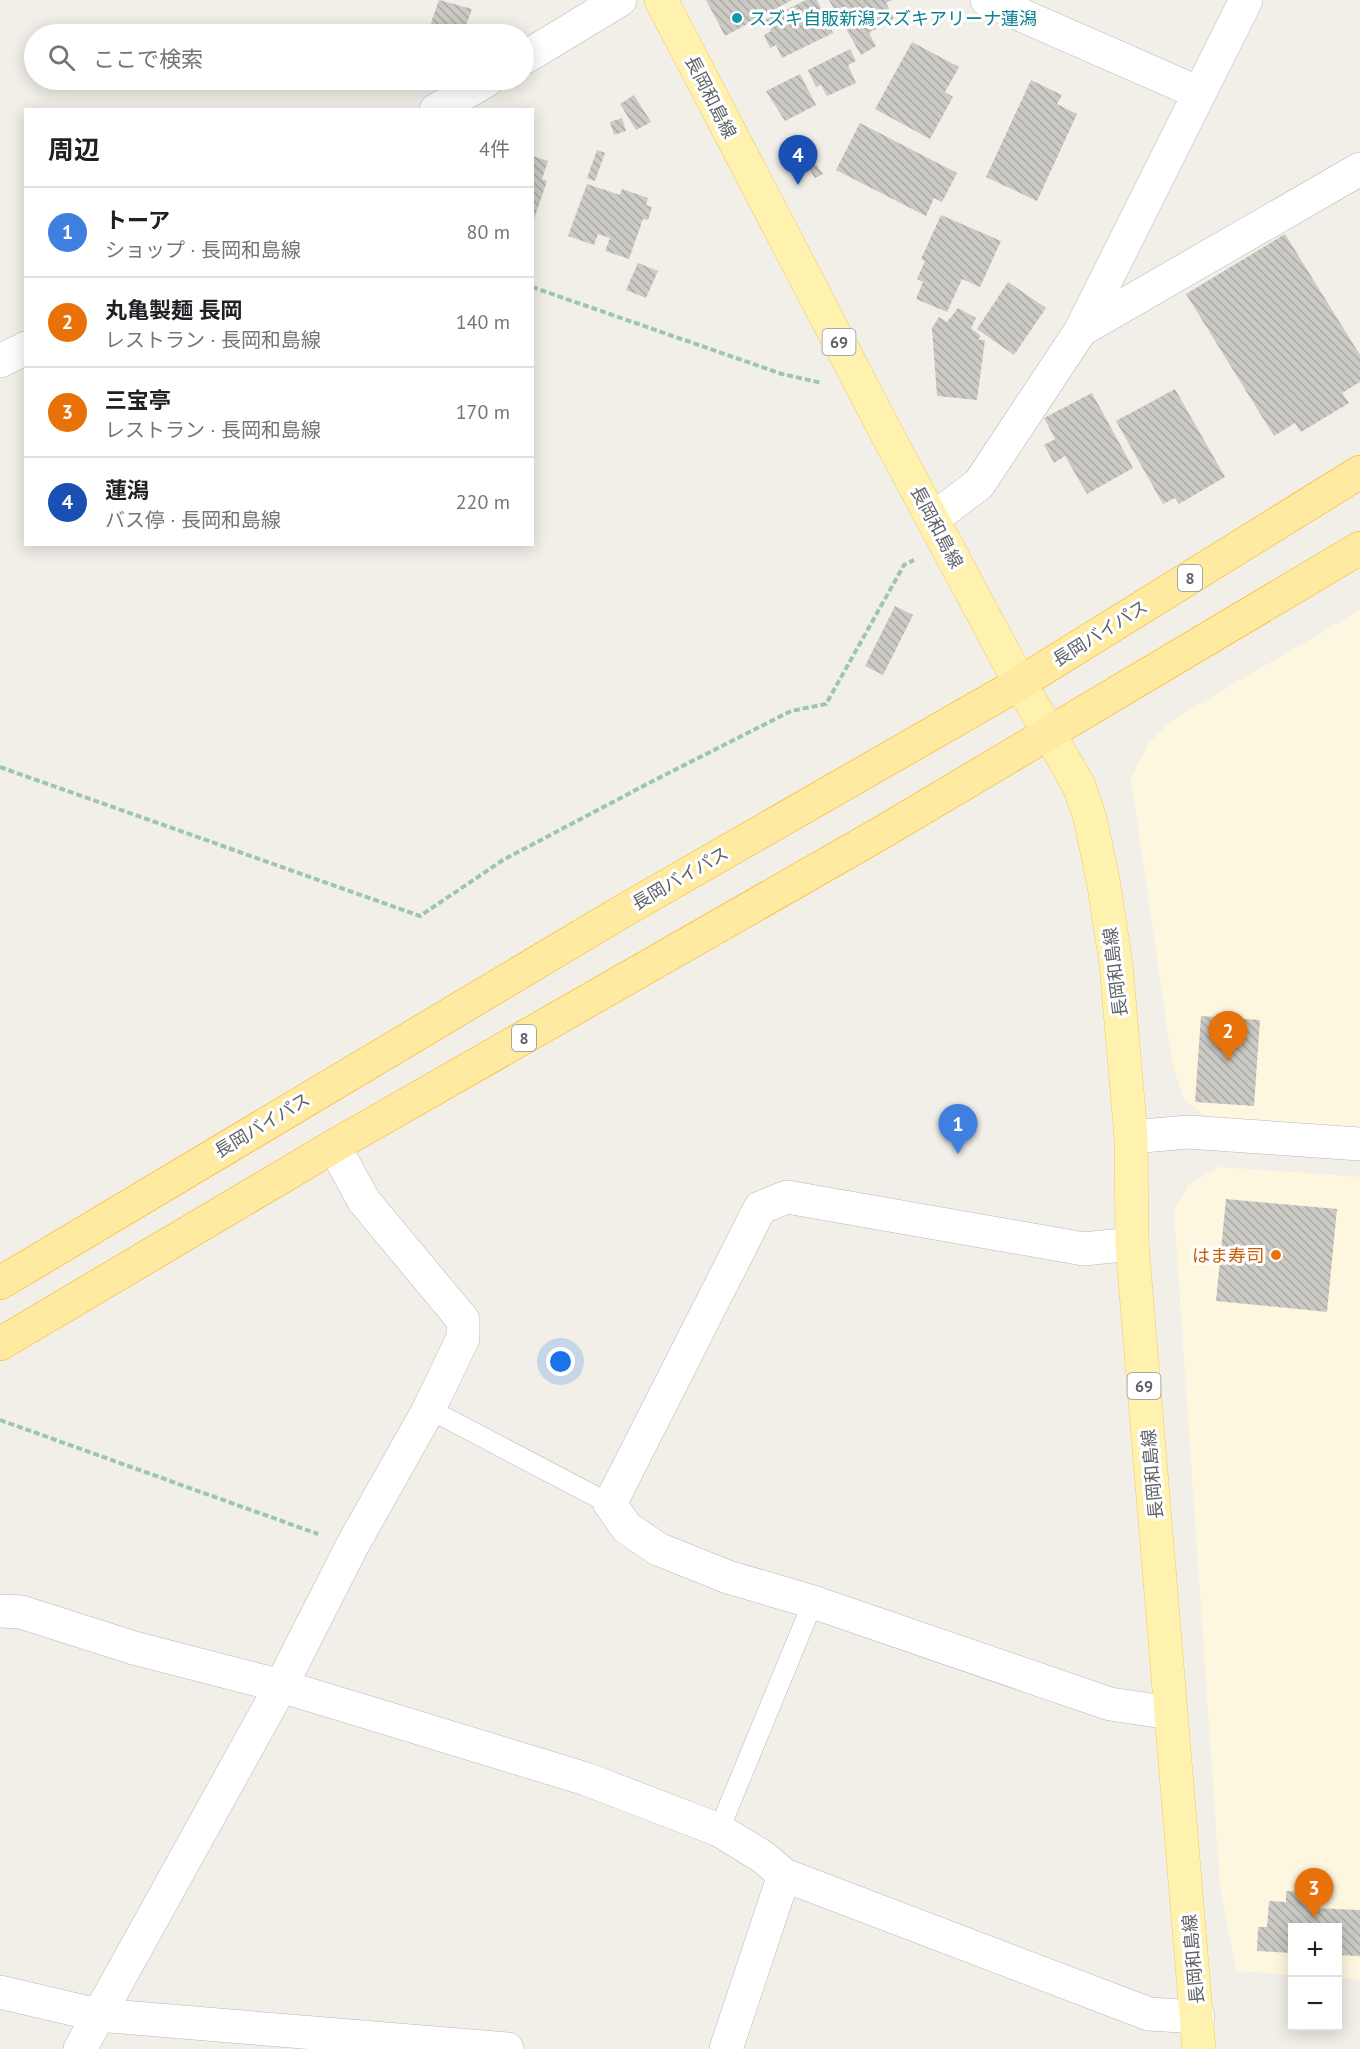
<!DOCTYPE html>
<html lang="ja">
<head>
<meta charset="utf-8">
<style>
	:root { --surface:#fff; --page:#f2f2f2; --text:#202124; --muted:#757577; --line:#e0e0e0; --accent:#ea580c }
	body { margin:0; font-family:"PT Sans","Noto Sans JP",sans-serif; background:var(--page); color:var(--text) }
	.controls { position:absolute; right:18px; bottom:18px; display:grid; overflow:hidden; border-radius:0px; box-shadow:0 3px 15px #0003 }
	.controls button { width:54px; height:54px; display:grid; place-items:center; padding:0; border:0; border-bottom:2px solid var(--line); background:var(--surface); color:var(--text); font:30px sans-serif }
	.you { position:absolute; left:561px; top:1362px; width:21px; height:21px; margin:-15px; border:4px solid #fff; border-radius:50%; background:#1a73e8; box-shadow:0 0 0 9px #1a73e833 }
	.badge { display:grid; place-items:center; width:39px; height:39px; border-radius:50%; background:var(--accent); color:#fff; font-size:20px; font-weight:700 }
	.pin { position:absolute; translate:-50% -50px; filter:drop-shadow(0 2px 3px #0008) }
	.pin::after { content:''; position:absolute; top:32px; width:21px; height:18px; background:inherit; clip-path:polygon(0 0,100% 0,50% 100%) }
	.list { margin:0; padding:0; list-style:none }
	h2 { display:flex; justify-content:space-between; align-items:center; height:78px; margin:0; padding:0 24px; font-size:26px }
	h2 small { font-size:20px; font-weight:400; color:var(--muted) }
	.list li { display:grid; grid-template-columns:39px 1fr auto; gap:18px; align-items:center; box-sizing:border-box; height:90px; padding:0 24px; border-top:2px solid var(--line) }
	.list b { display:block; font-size:22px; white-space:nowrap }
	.list p { margin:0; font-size:20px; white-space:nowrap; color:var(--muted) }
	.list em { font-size:20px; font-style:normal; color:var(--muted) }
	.icon { flex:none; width:33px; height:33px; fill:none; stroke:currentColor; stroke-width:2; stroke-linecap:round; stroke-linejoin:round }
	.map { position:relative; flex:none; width:1360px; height:2049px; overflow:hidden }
	.search { position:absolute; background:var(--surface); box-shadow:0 3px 15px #0003; left:24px; top:24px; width:510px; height:66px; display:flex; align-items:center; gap:15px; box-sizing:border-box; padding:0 21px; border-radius:33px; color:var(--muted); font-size:22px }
	.panel { position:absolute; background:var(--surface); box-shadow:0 3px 15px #0003; left:24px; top:108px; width:510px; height:438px; border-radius:0px }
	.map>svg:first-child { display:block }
	.commercial { fill:#fef7e0 }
	.building { fill:url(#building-back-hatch) }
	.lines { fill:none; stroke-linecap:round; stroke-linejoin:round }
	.service-casing { stroke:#b5b8bc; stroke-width:21 }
	.minor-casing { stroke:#b5b8bc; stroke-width:34 }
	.tertiary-casing { stroke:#b5b8bc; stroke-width:34 }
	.primary-casing { stroke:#f2c960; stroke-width:34 }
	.trunk-casing { stroke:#f9ab00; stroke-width:34 }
	.path { stroke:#9cc7a9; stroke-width:4; stroke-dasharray:6 3; stroke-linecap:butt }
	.service { stroke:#fff; stroke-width:20 }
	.minor { stroke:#fff; stroke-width:33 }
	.tertiary { stroke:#fff; stroke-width:33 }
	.primary { stroke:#fff2af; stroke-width:33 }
	.trunk { stroke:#feeaa1; stroke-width:33 }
	.culture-dot { fill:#0f9aa8; stroke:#fff; stroke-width:2 }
	.food-dot { fill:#e8710a; stroke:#fff; stroke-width:2 }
	.labels { text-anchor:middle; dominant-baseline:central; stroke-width:6; stroke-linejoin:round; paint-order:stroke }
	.shield { fill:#fff; stroke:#8f9295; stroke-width:1.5 }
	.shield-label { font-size:16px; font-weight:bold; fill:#5f6368 }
	.culture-label { font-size:18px; fill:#0d838f; stroke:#fff; text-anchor:start }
	.street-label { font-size:18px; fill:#5f6368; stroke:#fff }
	.food-label { font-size:18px; fill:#c56008; stroke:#fff; text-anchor:end }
</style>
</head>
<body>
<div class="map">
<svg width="1360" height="2049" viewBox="0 0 1360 2049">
	<defs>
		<pattern id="building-back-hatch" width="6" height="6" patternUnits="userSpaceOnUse" patternTransform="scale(1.5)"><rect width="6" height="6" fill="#cccac5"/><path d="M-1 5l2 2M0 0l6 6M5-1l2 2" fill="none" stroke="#a9a8a4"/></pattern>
	</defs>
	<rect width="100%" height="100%" fill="#f1efe8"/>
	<path class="commercial" d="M1360 610V1133L1206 1117 1184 1099 1172 1062 1131 778 1149 743 1172 720Z
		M1219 1167 1360 1177V1980L1338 1978V1928H1292V1975L1236 1971 1220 1887 1174 1212 1189 1184Z"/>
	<path class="building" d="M439 0 472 9 463 34 430 26Z
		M706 0H792L725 36Z
		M806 0H817L833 33 782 58 776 45 770 48 764 35 771 31 765 20Z
		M829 0H892L886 3 894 18 869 33 876 46 861 55Z
		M912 42 959 67 945 92 953 97 930 139 875 109Z
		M850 49 856 61 848 65 856 83 827 96 821 85 816 87 808 70Z
		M800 74 816 105 785 121 766 91Z
		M1031 80 1062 95 1057 104 1077 114 1037 201 986 177Z
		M634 95 651 122 636 130 620 104Z
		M622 118 626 131 614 135 610 122Z
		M860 123 957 173 942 202 934 198 926 216 836 170Z
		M597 150 605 153 595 181 587 178Z
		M532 156 548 161 542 179 547 181 533 222Z
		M816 164 823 174 815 178 809 169Z
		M587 184 620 195 622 189 648 198 646 205 652 207 648 220 643 219 629 259 605 251 610 238 598 234 594 245 568 236Z
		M941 215 1001 241 980 287 962 279 947 312 916 299 923 282 917 279 925 261 921 259Z
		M1285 234 1360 355V382L1342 393 1349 403 1301 432 1295 423 1274 436 1186 294Z
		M638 263 658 271 646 298 626 290Z
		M1008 282 1046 308 1014 355 977 329Z
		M958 308 976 318 971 328 981 336 978 340H985L977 400 937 396 932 328 939 317 947 322Z
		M1175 389 1225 477 1179 504 1175 498 1163 504 1116 421Z
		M1092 393 1133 468 1087 494 1065 456 1054 463 1044 445 1055 439 1044 418Z
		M895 606 913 615 883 675 865 666Z
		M1201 1016 1260 1020 1254 1106 1195 1102Z
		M1226 1199 1337 1209 1327 1312 1216 1301Z
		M1286 1891 1313 1893V1908L1360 1910V1956L1338 1955V1928H1292V1953L1257 1951 1258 1927H1267L1269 1901 1286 1902Z"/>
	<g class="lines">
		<defs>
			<path id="service" d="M429 1409 610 1504
				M719 1830 813 1602"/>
			<path id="minor" d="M987 0 1199 93
				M1081 330 1360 169
				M933 519 979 484 1081 330 1246 0
				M1132 1244 1084 1249 787 1197 760 1208 610 1504 627 1528 658 1549 728 1577 813 1602 1110 1704 1171 1713
				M0 1611 21 1612 134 1648 281 1686 586 1779 719 1830 763 1857 784 1875 1149 2014 1198 2017
				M0 1992 98 2015 507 2049
				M80 2049 281 1686 352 1546 429 1409 463 1338V1320L364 1201 334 1146
				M726 2049 784 1875"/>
			<path id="tertiary" d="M524 58 620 0
				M436 110 487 80
				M0 361 26 348
				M1131 1137 1188 1132 1360 1144"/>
			<path id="primary" d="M661 0 889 438 1020 683 1079 786 1090 818 1103 880 1116 964 1131 1137 1132 1244 1199 2049"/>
			<path id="trunk" d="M0 1283 623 911 1020 683 1360 472
				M0 1344 334 1146 881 833 1360 548"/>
		</defs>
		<use href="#service" class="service-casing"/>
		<use href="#minor" class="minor-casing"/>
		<use href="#tertiary" class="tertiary-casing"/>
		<use href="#primary" class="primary-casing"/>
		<use href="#trunk" class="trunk-casing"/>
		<path class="path" d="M532 287 782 374 822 383
			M0 767 420 916 503 860 649 783 791 711 826 704 904 565 914 560
			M0 1420 318 1534"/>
		<use href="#service" class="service"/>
		<use href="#minor" class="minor"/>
		<use href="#tertiary" class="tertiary"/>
		<use href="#primary" class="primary"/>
		<use href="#trunk" class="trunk"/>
	</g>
	<circle class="culture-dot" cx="737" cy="18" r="6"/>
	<circle class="food-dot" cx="1276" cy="1255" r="6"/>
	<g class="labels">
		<g class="shield">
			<rect x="822.5" y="329" width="33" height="26" rx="4.5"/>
			<rect x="1178" y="565" width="24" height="26" rx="4.5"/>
			<rect x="512" y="1025" width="24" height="26" rx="4.5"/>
			<rect x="1127.5" y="1373" width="33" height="26" rx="4.5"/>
		</g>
		<g class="shield-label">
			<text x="839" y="342">69</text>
			<text x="1190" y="578">8</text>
			<text x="524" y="1038">8</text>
			<text x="1144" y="1386">69</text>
		</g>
		<g class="culture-label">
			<text x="749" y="18">スズキ自販新潟スズキアリーナ蓮潟</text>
		</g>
		<g class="street-label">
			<text transform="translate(711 97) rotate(63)">長岡和島線</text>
			<text transform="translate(937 527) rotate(62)">長岡和島線</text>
			<text transform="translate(1100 633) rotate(-32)">長岡バイパス</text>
			<text transform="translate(680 878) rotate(-30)">長岡バイパス</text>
			<text transform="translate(1115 972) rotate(-97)">長岡和島線</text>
			<text transform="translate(262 1125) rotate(-31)">長岡バイパス</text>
			<text transform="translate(1152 1474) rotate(-95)">長岡和島線</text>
			<text transform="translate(1193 1959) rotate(-95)">長岡和島線</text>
		</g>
		<g class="food-label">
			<text x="1264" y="1255">はま寿司</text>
		</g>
	</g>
</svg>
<div class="controls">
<button>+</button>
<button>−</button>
</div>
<div class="you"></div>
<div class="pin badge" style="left:958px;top:1154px;background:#3f7fe0">1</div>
<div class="pin badge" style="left:1228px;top:1061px;background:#e8710a">2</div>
<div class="pin badge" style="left:1314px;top:1918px;background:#e8710a">3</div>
<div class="pin badge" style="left:798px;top:185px;background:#1a4fb4">4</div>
<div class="search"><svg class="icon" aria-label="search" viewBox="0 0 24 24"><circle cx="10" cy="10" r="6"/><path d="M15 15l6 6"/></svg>ここで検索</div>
<section class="panel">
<h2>周辺<small>4件</small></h2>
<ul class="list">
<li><span class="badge" style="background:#3f7fe0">1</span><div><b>トーア</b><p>ショップ · 長岡和島線</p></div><em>80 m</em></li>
<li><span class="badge" style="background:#e8710a">2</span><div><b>丸亀製麺 長岡</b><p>レストラン · 長岡和島線</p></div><em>140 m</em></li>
<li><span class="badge" style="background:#e8710a">3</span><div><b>三宝亭</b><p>レストラン · 長岡和島線</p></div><em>170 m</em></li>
<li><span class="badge" style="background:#1a4fb4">4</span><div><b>蓮潟</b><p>バス停 · 長岡和島線</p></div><em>220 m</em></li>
</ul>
</section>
</div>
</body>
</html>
